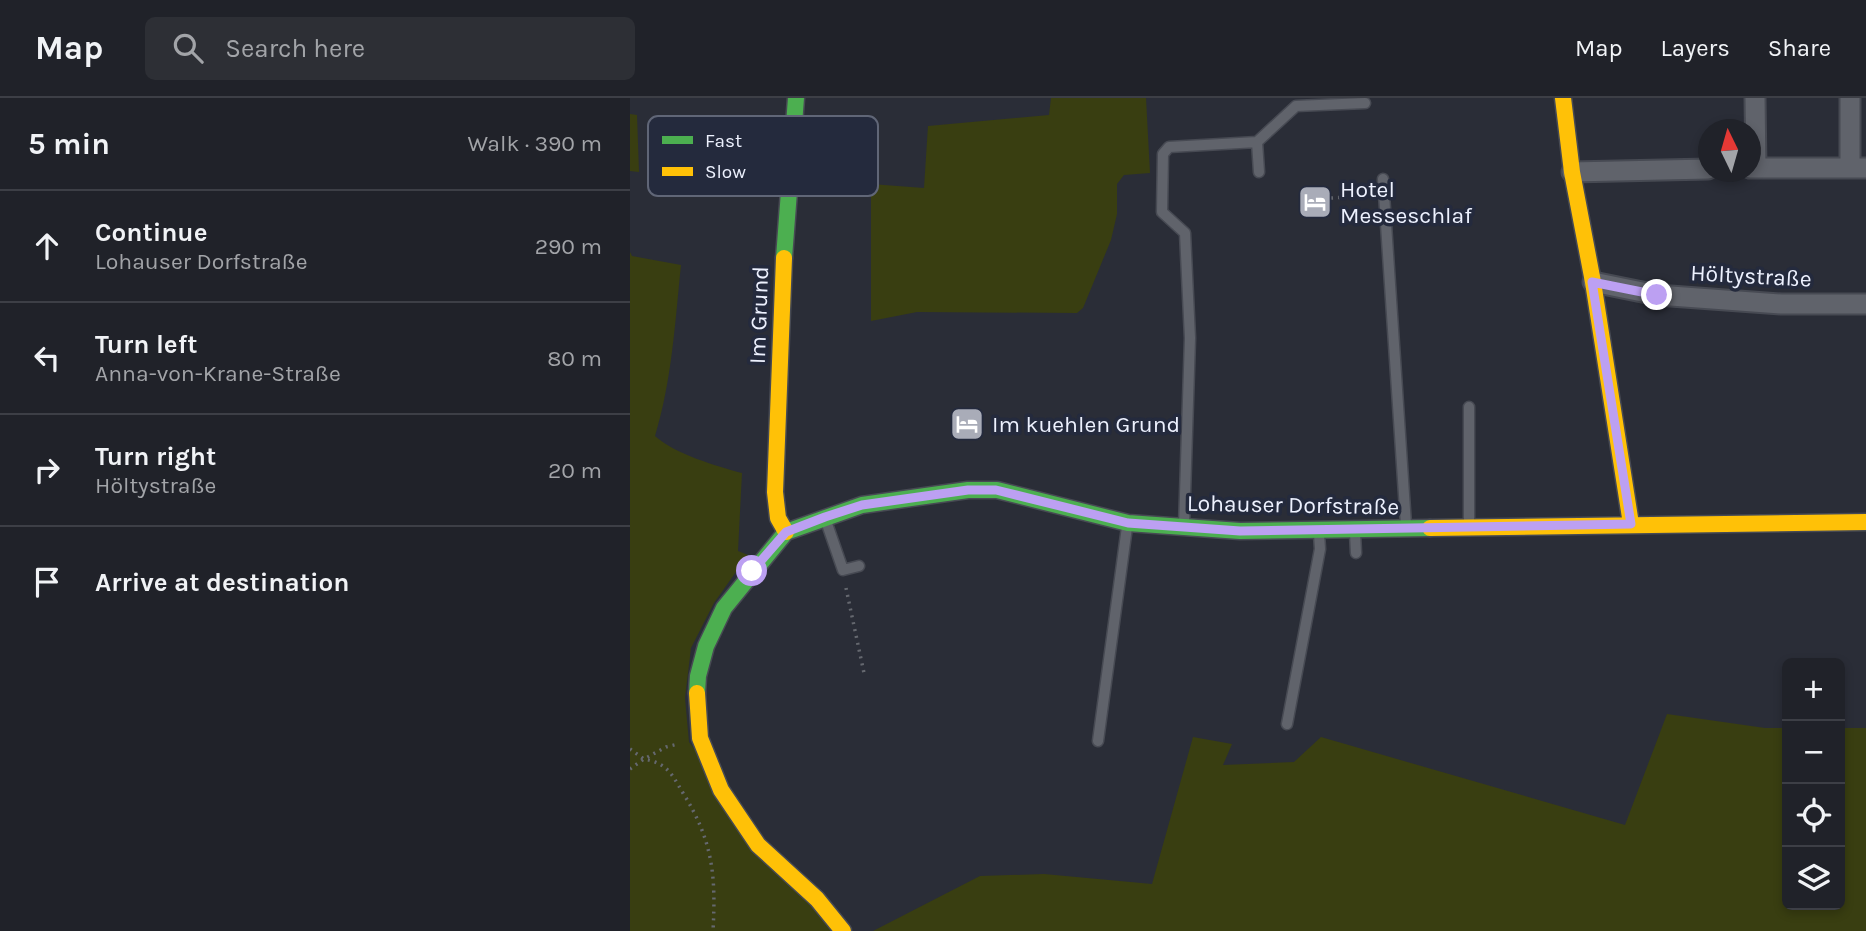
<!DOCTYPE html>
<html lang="en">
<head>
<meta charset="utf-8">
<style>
	:root { --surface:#202229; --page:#2d2f35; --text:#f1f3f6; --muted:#a2a4a8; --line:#3d3f46 }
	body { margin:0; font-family:Karla,sans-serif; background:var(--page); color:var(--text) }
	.controls { position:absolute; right:21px; bottom:21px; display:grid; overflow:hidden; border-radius:10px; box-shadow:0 4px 10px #0003 }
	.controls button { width:63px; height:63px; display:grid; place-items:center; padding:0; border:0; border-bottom:2px solid var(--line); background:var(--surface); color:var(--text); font:35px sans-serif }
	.compass { position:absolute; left:1068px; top:21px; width:63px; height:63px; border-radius:50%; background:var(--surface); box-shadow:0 4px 10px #0003; rotate:355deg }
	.stop { position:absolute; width:21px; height:21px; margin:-16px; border:5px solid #bca0f2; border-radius:50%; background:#fff }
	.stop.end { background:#bca0f2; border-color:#fff; box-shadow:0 2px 7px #0008 }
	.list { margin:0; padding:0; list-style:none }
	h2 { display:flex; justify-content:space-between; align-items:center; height:91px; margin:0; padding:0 28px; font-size:30px }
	h2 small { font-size:23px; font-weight:400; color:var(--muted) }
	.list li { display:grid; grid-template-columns:46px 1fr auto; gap:21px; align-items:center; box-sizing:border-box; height:112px; padding:0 28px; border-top:2px solid var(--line) }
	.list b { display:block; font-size:26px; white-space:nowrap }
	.list p { margin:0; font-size:23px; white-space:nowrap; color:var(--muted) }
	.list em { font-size:23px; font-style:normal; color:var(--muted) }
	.icon { flex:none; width:38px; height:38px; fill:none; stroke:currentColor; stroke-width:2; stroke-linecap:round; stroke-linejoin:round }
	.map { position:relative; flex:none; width:1236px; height:833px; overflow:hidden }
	header { display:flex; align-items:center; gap:42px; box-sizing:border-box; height:98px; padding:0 35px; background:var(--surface); border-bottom:2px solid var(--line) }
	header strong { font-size:33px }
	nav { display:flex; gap:38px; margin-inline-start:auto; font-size:24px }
	.search { width:490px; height:63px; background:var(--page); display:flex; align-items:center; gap:18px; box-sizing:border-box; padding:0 24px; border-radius:10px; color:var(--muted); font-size:26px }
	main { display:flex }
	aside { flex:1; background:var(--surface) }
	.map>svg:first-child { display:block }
	.green { fill:#393e11 }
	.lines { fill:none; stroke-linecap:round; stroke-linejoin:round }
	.lane-casing { stroke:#474a53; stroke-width:13 }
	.street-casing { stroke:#474a53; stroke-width:23 }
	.fast-casing { stroke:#474a53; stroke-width:19 }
	.slow-casing { stroke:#474a53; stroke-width:19 }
	.path { stroke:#65686f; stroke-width:3.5; stroke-dasharray:2 5; stroke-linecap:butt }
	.lane { stroke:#60636b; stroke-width:10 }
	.street { stroke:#60636b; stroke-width:19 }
	.fast { stroke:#4caf50; stroke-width:16 }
	.slow { stroke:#ffc107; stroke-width:16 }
	.route { stroke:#bca0f2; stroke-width:9 }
	.labels { text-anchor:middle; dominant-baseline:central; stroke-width:7; stroke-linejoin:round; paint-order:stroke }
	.poi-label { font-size:23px; fill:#edf1fe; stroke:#242a3d; text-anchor:start }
	.street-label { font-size:23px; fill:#edf1fe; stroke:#242a3d }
	.key { fill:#242a3d; stroke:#606677; stroke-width:2 }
	.key-label { font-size:19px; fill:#edf1fe }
</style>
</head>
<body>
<header>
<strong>Map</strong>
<div class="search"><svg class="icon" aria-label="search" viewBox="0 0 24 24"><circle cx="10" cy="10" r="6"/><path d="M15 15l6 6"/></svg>Search here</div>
<nav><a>Map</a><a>Layers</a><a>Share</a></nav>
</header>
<main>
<aside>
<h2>5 min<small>Walk · 390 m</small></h2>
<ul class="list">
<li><svg class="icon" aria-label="ahead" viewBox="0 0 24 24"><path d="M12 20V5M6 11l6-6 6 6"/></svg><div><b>Continue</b><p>Lohauser Dorfstraße</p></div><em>290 m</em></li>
<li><svg class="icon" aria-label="left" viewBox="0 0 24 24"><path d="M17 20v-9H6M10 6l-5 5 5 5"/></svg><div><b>Turn left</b><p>Anna-von-Krane-Straße</p></div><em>80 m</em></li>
<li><svg class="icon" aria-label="right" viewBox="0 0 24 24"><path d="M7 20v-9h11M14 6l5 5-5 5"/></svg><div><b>Turn right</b><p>Höltystraße</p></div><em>20 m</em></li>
<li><svg class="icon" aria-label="arrive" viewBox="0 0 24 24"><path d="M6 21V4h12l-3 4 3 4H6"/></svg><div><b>Arrive at destination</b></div></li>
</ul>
</aside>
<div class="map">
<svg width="1236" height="833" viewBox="0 0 1236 833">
	<rect width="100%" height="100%" fill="#2a2d37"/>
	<path class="green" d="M421 0H516L520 75 494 77 487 86V116L481 142 453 210 447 215 287 214 241 223V86L294 90 298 28 419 17Z
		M0 16 7 17 9 74 0 73Z
		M0 154 2 158 51 167C45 225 42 282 25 338 45 356 86 368 112 375L108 453 118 457 84 505 61 550 55 600 59 644 203 833H0Z
		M1037 616 1135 630H1157V807H1210V630H1236V833H243L350 778 414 776 522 786 563 639 602 646 593 667 664 664 691 639 995 727Z"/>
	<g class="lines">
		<defs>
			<path id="lane" d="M629 74 627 44 666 8 735 5
				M753 81 776 427
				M196 423 213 472 229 468
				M554 428 560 240 555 135 532 114 533 56 539 49 627 44
				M839 428V309
				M725 435 726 455
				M657 626 690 451 689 436
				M468 643 497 429"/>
			<path id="street" d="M1125 0 1126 70
				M1120 70H1236
				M1220 70V0
				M942 74 1078 71
				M963 184 1027 197 1151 206H1236"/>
			<path id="fast" d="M154 160 166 0
				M67 595 68 578 76 548 94 510 156 434 232 407 338 392H367L498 425 610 433 800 430"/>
			<path id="slow" d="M933 0 942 74 963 184 1001 426
				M154 160 145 394 148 420 156 434
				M800 430 1236 424
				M67 595 70 640 91 692 128 747 187 801 213 833"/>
		</defs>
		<use href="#lane" class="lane-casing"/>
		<use href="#street" class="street-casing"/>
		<use href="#fast" class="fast-casing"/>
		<use href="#slow" class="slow-casing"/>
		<path class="path" d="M701 100 738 98
			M216 490 234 575
			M0 651 14 661 36 649 48 646
			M0 671 14 661C38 666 41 675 53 695 83 743 86 778 83 833"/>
		<use href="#lane" class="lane"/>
		<use href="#street" class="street"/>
		<use href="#fast" class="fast"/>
		<use href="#slow" class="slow"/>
	</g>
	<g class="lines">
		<path class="route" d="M122 473 156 434 195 419 232 407 338 392H366L498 425 610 433 1001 426 962 184 1027 197"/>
	</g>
	<defs>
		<symbol id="hotel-square" viewBox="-11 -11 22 22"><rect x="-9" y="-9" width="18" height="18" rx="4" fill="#a9acb8" stroke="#242a3d"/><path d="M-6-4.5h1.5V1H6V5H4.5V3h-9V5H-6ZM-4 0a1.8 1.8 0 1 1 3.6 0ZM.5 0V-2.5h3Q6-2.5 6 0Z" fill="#fff"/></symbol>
	</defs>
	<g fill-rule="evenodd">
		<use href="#hotel-square" x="666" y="85" width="38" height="38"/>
		<use href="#hotel-square" x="318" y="307" width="38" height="38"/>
	</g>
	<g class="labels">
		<g class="poi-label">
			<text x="710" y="91">Hotel<tspan x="710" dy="26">Messeschlaf</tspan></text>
			<text x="362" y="326">Im kuehlen Grund</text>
		</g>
		<g class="street-label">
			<text transform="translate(1121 178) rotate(3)">Höltystraße</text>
			<text transform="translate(129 217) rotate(-88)">Im Grund</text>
			<text transform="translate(663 407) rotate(1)">Lohauser Dorfstraße</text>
		</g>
	</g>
	<rect x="18" y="18" width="230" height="80" rx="10" class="key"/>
	<rect x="32" y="38" width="31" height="8" fill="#4caf50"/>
	<rect x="32" y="69" width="31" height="9" fill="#ffc107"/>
	<g class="key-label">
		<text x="75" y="49">Fast</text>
		<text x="75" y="80">Slow</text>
	</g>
</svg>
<div class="controls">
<button>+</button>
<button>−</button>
<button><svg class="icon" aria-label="locate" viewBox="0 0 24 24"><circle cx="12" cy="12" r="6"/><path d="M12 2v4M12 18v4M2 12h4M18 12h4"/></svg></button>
<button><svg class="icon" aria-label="layers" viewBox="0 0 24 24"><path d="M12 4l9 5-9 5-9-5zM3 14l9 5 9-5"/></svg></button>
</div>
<svg class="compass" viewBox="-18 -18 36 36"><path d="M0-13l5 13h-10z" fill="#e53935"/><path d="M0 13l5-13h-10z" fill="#a2a4a8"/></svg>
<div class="stop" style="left:122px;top:473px"></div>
<div class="stop end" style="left:1027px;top:197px"></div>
</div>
</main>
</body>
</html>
